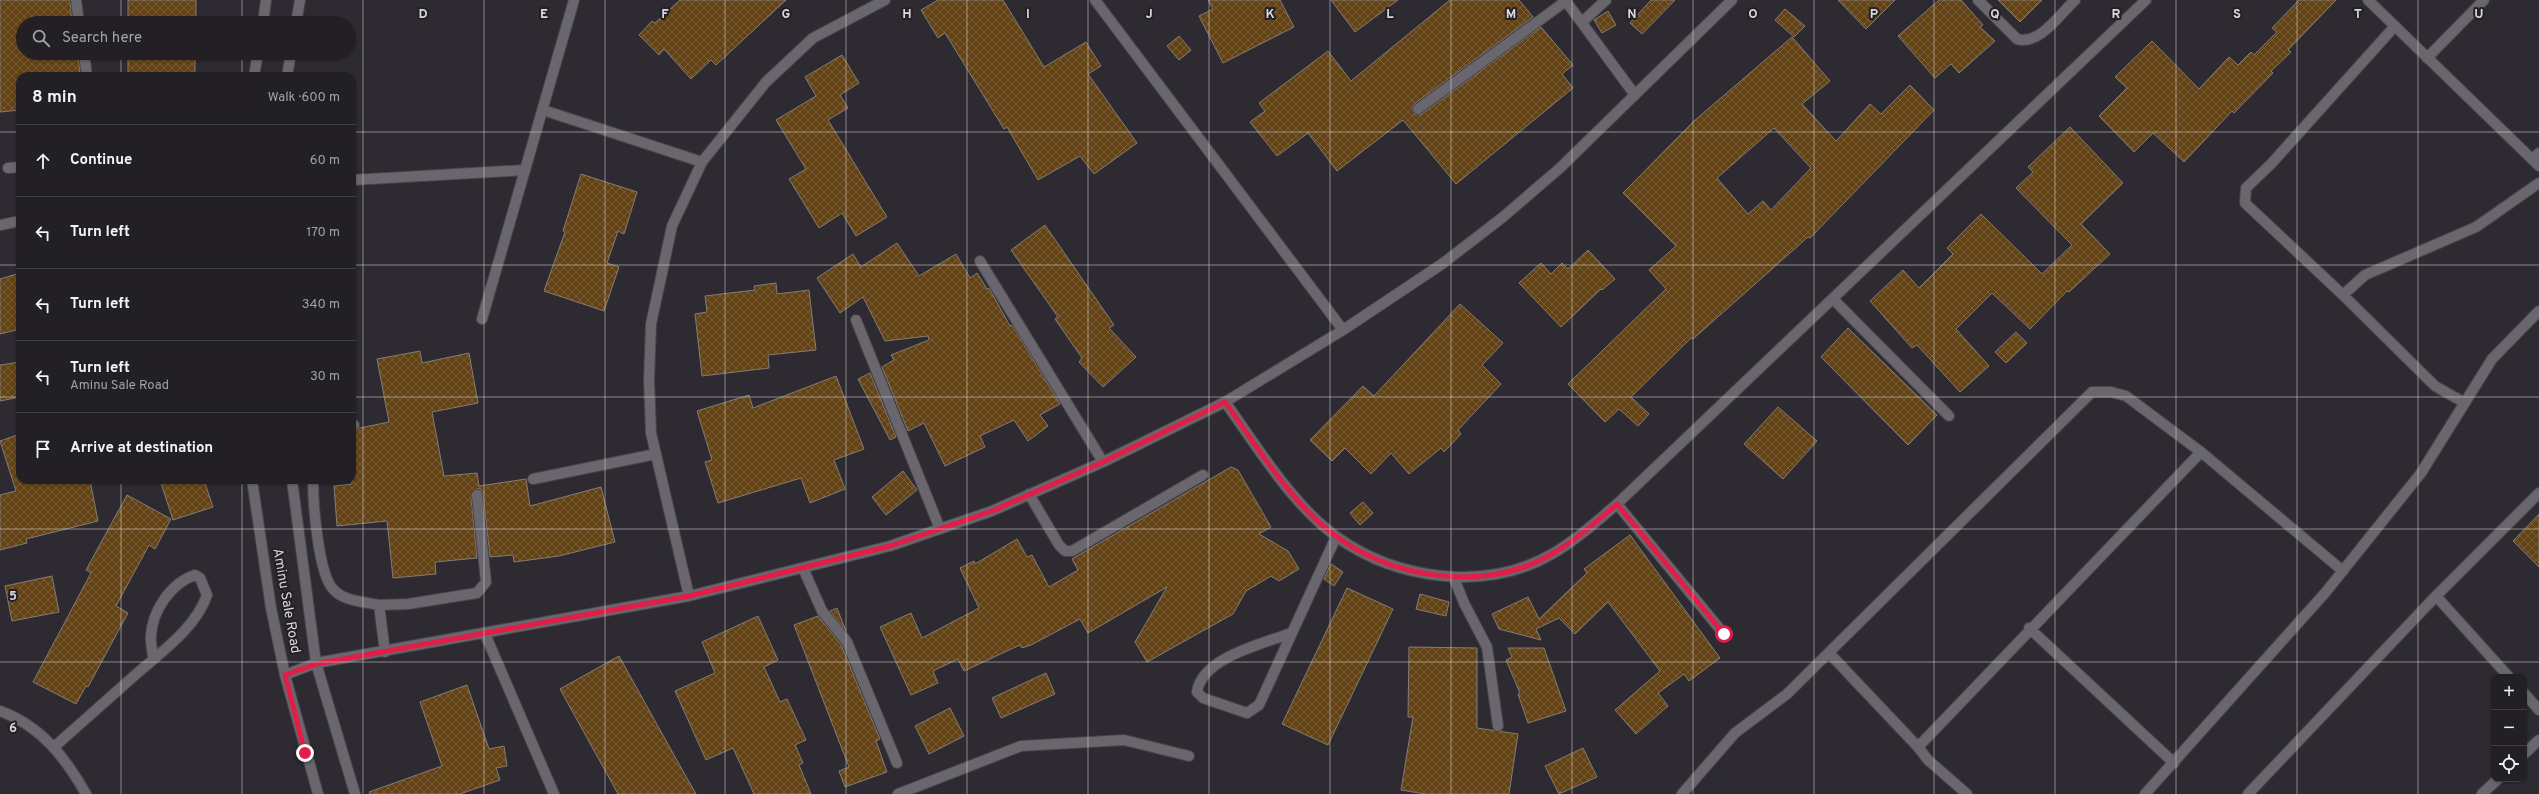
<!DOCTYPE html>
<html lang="en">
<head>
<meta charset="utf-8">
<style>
	:root { --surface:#222025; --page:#2a282d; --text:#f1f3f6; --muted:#a2a3a7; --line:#3f3e42 }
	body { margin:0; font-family:Overpass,sans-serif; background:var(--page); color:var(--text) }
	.controls { position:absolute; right:12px; bottom:12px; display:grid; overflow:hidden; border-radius:8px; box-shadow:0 1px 3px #0004 }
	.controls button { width:36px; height:36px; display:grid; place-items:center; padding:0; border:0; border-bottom:1px solid var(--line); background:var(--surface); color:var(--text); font:20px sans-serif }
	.stop { position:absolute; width:12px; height:12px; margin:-9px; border:3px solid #e11d48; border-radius:50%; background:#fff }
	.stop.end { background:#e11d48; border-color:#fff; box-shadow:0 1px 4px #0008 }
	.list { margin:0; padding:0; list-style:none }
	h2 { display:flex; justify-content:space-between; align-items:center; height:52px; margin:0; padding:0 16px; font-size:17px }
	h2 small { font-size:13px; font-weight:400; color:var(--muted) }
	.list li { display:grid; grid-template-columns:26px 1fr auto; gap:12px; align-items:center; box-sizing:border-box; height:72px; padding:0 16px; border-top:1px solid var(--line) }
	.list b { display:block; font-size:15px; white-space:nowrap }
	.list p { margin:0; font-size:13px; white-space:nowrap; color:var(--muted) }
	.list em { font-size:13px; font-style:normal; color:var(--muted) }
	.icon { flex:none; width:22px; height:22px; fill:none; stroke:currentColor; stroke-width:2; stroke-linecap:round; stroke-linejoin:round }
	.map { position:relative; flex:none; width:2539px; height:794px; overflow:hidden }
	.search { position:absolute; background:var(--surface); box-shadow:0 1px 3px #0004; left:16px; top:16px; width:340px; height:44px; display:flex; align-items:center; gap:10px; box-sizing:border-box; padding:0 14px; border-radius:22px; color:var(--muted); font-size:15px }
	.panel { position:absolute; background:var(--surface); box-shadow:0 1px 3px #0004; left:16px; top:72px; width:340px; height:412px; border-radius:12px }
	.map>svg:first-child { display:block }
	.building { fill:url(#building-cross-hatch); stroke:#847d75; fill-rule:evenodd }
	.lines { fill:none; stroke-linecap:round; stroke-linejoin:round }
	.service-casing { stroke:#49454c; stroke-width:12 }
	.minor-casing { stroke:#49454c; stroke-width:12 }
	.tertiary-casing { stroke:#49454c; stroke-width:12 }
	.service { stroke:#6a666e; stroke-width:10 }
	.minor { stroke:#6a666e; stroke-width:10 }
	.tertiary { stroke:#6a666e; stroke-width:10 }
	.route { stroke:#e11d48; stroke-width:5 }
	.grid { fill:none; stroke:#d9d7dc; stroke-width:1; stroke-opacity:0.55 }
	.labels { text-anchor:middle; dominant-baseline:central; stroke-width:4; stroke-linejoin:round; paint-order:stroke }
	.street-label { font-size:14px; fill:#d9d7dc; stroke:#242027 }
	.grid-label { font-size:13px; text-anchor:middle; font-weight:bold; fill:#d9d7dc; stroke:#242027; stroke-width:4; stroke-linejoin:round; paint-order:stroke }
</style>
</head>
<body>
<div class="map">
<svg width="2539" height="794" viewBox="0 0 2539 794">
	<defs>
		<pattern id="building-cross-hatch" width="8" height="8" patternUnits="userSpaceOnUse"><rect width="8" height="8" fill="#634315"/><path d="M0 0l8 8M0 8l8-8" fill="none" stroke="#795d36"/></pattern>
	</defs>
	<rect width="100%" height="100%" fill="#2d2a31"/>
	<path class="building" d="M0 0H70L72 23H23V53H78L80 76H20V110L0 112Z
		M128 0H196V23H128Z
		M680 0H786L716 65 711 60 691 79 664 49 659 55 639 35 652 21 655 23Z
		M938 0H1003L1044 67 1086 42 1101 66 1088 74 1137 143 1094 174 1080 156 1038 180 1007 127 1004 129 945 33 938 38 921 10Z
		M1208 0H1280L1294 27 1223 63 1199 16 1213 9Z
		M1331 0H1398L1355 32Z
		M1450 0H1519L1533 17 1414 104 1412 109 1415 115 1422 114 1541 27 1573 65 1562 74 1573 88 1456 184 1403 120 1337 171 1308 133 1277 156 1250 122 1265 111 1259 103 1328 51 1351 81Z
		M1651 0H1675L1642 34 1630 23Z
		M1838 0H1895L1866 29Z
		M1939 0H1961L1983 25 1980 27 1995 41 1959 73 1951 64 1935 78 1898 36Z
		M1998 0H2042L2020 22Z
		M2299 0H2336L2288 50 2291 52 2271 71 2273 73 2234 113 2232 111 2184 162 2153 133 2134 152 2099 116 2127 88 2115 77 2152 41 2199 89 2229 57 2238 65 2251 52 2254 55 2277 32 2272 28Z
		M1785 9 1805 26 1794 37 1775 20Z
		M1608 11 1616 25 1602 33 1594 20Z
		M1179 36 1191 50 1179 60 1167 46Z
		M1792 37 1830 81 1802 104 1836 141 1870 104 1881 114 1910 85 1934 110 1810 238 1808 237 1693 339 1691 338 1631 397 1649 414 1638 426 1619 409 1605 422 1568 384 1666 289 1649 270 1676 246 1623 193 1694 121ZM1774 128 1811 168 1771 210 1763 201 1748 214 1717 178Z
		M128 53H195V76H128Z
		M842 55 859 83 840 95 848 108 828 120 887 217 856 236 842 213 819 228 789 179 806 169 776 120 816 96 805 77Z
		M2070 127 2123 183 2081 224 2110 254 2069 292 2067 291 2030 329 1992 293 1956 329 1989 366 1960 392 1917 345 1912 348 1870 301 1903 270 1919 288 1953 254 1947 248 1981 214 2042 274 2072 245 2016 188 2033 172 2028 167Z
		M581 174 637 192 624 234 618 231 607 263 619 267 604 311 544 291 565 232 563 231Z
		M1045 225 1114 325 1109 328 1136 357 1103 387 1079 362 1082 358 1055 319 1058 317 1011 250Z
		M897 243 919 276 956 254 970 278 977 273 987 289 989 288 1010 326 1012 325 1060 404 1040 415 1048 426 1028 441 1014 420 980 436 985 447 945 466 924 423 908 431 882 367 894 360 891 355 929 340 928 336 885 341 863 297 840 313 817 278 853 254 861 267Z
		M1588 250 1615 279 1602 290 1601 289 1561 327 1519 283 1541 263 1551 274 1562 263 1568 269Z
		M20 273V329L0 334V279Z
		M776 283 777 294 809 290 816 350 768 355 769 368 702 376 695 314 707 312 705 296 755 290 754 286Z
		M1460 304 1503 343 1482 365 1501 384 1458 430 1461 434 1444 452 1441 448 1409 474 1391 453 1371 474 1345 448 1332 461 1310 440 1363 386 1374 396Z
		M1848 328 1937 415 1908 445 1821 357Z
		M2016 332 2027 343 2006 363 1995 352Z
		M420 351 422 363 469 353 478 403 432 412 444 476 477 473 479 486 526 479 530 506 601 487 615 542 559 556 514 562 513 555 490 557 483 494 480 489H476L471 496 477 558 435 562 436 574 393 578 387 521 337 526 334 486 352 484V432L360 428 389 422 377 359Z
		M20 362V397L0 401V365Z
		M870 373 896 437 890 440 858 379Z
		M836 376 864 449 834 460 845 489 810 503 801 478 718 503 705 462 712 460 697 411 749 395 753 408Z
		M1778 407 1817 441 1783 479 1744 444Z
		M20 434V480H90L98 521 26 539 27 543 0 550V495L16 491 0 441Z
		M1231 467 1238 470 1271 527 1259 534 1288 551 1299 569 1279 581 1271 576 1246 591 1233 614 1147 662 1135 642 1167 587 1088 633 1080 619 1031 645 1022 648 1020 645 964 671 958 659 933 671 938 683 911 695 880 627 911 613 922 638 979 608 960 568 974 561 975 564 1017 539 1027 557 1032 555 1049 587 1078 570 1072 559Z
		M903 471 917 490 886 515 872 497Z
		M160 480H204L213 507 173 520Z
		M127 495 171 519 155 549 149 545 116 606 128 613 88 687 86 686 76 704 33 682 91 573 86 570Z
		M1363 502 1373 513 1360 525 1350 513Z
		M2539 514V567L2513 541Z
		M1630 535 1720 658 1689 681 1684 674 1658 693 1668 706 1636 734 1615 710 1660 671 1608 602 1575 634 1559 618 1536 629 1541 640 1499 629 1492 614 1528 597 1539 619 1587 573 1584 569Z
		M1331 564 1343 572 1334 586 1324 579Z
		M52 576 59 612 12 621 5 586Z
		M1347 588 1393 609 1328 745 1282 724Z
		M1420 594 1449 602 1446 616 1416 609Z
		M837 608 844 626 846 631 830 611Z
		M758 616 778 660 764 667 780 702 787 699 806 740 795 745 803 763 799 765 811 794H754L733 748 706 760 675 691 715 673 702 642Z
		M818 616 841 645 880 739 876 741 887 772 845 787 839 771 849 767 794 625Z
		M1409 647 1477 648V728L1518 734 1509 794H1425L1401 790 1413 717H1408Z
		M1508 648H1544L1566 711 1528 723 1518 694 1520 693 1506 660 1512 657Z
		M619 656 679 764 696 794H618L560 689Z
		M1046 673 1055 694 1001 718 992 698Z
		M467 685 489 749 504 746 507 766 496 768 500 780 460 794H370L369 792 442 766 420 702Z
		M950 708 964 736 929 754 915 726Z
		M1583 748 1597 777 1559 794 1545 766Z"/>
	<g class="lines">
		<defs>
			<path id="service" d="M76 0 79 23
				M1978 0 2017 39C2039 46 2060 14 2075 0
				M1582 22 1606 0
				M2395 26 2271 164 2246 188 2245 203 2343 295 2365 275 2476 227 2539 183
				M84 53 87 76
				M2427 58 2484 0
				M1418 109 1566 1
				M2532 159 2539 153
				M8 168 20 167
				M352 180 525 170
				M2343 295 2435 386 2465 403
				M1833 299 1949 416
				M856 320 940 529
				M352 425H354
				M533 479 656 454
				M313 480C313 502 318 573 333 589 343 601 364 602 379 605L385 652
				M1029 494 1059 545 1065 551H1072L1203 475
				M1617 504 1724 634
				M803 568 822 611 847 642 897 763
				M379 605 408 604 477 593 486 582 477 495
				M2029 628 2174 763
				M1291 633C1263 644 1202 657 1197 692L1203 698 1247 713 1259 705 1336 537
				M1829 653 1918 747
				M54 747C81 723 107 700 134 676 160 653 196 628 207 595L200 578 195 575C171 583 152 611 151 636 150 643 153 652 153 658
				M1682 794 1735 733 1787 694 2092 392H2111L2126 396 2201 452 2343 571
				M1967 794 1928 760 1918 747 2201 452
				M2145 794 2325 593 2421 473 2492 359 2539 311"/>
			<path id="minor" d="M1095 0 1343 330
				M1565 0 1635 95
				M2368 0 2539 166
				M543 110 702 162
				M0 225 20 221
				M980 261 1103 462
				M482 319 574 0
				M1225 402C1257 446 1292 505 1337 537 1397 580 1487 592 1552 554 1576 540 1596 522 1617 504L2146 0
				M1454 578 1464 603 1487 647 1498 726
				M689 596 651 433 649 380 651 324 672 226 702 162 766 82 813 38 885 0
				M2436 596 2509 677
				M485 634 554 794
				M285 675 316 663 689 596 890 546 992 511 1103 462 1225 402 1343 330 1442 264 1503 217 1560 168 1732 0
				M2524 693 2539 710
				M0 711C41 726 65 757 86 794
				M2524 754 2539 740
				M898 794 1021 746 1124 740 1189 756
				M2248 794 2436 596 2539 493
				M2482 794 2498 779"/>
			<path id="tertiary" d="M263 23 266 0
				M296 23 300 0
				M254 76 258 53
				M287 76 291 53
				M252 480 271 608 285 675 318 794
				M292 480 316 663 355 794"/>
		</defs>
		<use href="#service" class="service-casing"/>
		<use href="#minor" class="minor-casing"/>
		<use href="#tertiary" class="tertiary-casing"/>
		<use href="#service" class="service"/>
		<use href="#minor" class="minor"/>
		<use href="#tertiary" class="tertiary"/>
	</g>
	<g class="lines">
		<path class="route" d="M305 753 285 675 316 664 689 596 890 546 992 511 1103 462 1225 402C1257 446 1292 505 1337 537 1397 580 1487 592 1552 554 1576 540 1596 522 1617 504L1724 634"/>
	</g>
	<path class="grid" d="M121 0V23M242 0V23M363 0V794M484 0V794M605 0V794M725 0V794M846 0V794M967 0V794M1088 0V794M1209 0V794M1330 0V794M1451 0V794M1572 0V794M1693 0V794M1814 0V794M1934 0V794M2055 0V794M2176 0V794M2297 0V794M2418 0V794M121 53V76M242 53V76M0 132H20M352 132H2539M0 265H20M352 265H2539M0 397H20M352 397H2539M121 480V794M242 480V794M0 529H2539M0 662H2539"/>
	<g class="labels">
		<g class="street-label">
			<text transform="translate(286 601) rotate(80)">Aminu Sale Road</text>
		</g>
	</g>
	<g class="grid-label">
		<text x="423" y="18">D</text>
		<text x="544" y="18">E</text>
		<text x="665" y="18">F</text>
		<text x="786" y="18">G</text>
		<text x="907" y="18">H</text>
		<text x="1028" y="18">I</text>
		<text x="1149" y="18">J</text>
		<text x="1270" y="18">K</text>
		<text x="1390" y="18">L</text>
		<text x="1511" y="18">M</text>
		<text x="1632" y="18">N</text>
		<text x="1753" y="18">O</text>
		<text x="1874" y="18">P</text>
		<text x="1995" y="18">Q</text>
		<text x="2116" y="18">R</text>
		<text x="2237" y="18">S</text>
		<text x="2358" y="18">T</text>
		<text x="2479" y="18">U</text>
		<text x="13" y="600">5</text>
		<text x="13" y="732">6</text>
	</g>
</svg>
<div class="controls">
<button>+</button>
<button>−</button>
<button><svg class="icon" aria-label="locate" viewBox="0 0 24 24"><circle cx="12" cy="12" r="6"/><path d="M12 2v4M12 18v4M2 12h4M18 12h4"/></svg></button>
</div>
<div class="stop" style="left:1724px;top:634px"></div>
<div class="stop end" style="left:305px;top:753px"></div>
<div class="search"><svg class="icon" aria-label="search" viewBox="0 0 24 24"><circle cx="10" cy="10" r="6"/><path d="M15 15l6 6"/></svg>Search here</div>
<section class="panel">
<h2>8 min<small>Walk · 600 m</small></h2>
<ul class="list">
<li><svg class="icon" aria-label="ahead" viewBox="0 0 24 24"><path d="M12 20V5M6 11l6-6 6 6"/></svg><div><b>Continue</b></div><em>60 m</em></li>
<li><svg class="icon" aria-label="left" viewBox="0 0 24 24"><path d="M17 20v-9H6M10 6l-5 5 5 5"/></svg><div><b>Turn left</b></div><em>170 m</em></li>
<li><svg class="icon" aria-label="left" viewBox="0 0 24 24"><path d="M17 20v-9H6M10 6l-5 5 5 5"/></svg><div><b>Turn left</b></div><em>340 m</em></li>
<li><svg class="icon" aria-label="left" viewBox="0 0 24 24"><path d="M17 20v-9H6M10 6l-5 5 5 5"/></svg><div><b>Turn left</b><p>Aminu Sale Road</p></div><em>30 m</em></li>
<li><svg class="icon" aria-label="arrive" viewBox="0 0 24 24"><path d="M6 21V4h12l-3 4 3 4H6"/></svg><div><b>Arrive at destination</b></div></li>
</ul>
</section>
</div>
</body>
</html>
